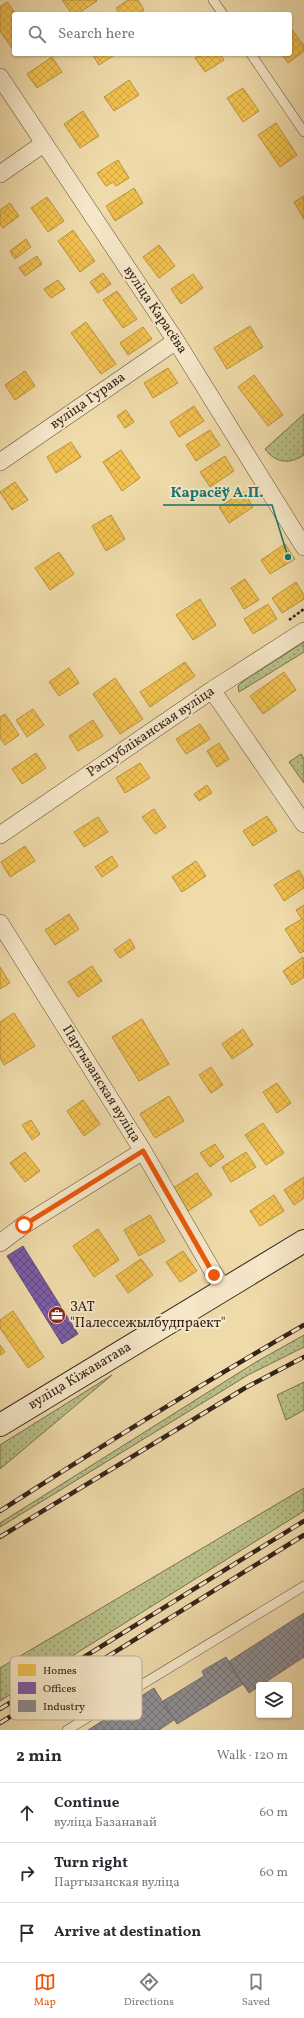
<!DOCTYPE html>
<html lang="en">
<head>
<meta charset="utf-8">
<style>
	:root { --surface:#fff; --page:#f7f7f7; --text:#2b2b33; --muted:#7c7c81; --line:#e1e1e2; --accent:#ea580c }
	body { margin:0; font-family:Vollkorn,serif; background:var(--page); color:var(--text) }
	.controls { position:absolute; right:12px; bottom:12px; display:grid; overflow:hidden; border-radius:4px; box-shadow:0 1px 3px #0004 }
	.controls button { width:36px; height:36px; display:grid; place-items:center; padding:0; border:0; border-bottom:1px solid var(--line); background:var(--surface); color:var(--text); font:20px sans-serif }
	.stop { position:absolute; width:12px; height:12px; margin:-9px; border:3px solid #ea580c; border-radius:50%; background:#fff }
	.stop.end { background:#ea580c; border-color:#fff; box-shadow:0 1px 4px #0008 }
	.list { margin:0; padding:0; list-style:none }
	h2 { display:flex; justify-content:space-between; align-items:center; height:52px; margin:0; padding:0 16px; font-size:17px }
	h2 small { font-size:13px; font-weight:400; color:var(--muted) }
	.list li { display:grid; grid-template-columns:26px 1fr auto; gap:12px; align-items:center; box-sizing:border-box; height:60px; padding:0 16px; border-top:1px solid var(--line) }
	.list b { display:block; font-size:15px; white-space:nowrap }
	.list p { margin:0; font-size:13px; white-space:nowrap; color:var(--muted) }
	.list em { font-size:13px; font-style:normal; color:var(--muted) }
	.icon { flex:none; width:22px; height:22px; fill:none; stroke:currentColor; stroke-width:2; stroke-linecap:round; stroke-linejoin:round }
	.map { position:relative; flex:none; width:304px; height:1730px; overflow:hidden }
	.search { position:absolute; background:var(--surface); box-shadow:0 1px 3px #0004; left:12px; right:12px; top:12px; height:44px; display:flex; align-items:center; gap:10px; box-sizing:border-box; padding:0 14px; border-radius:4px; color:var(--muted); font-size:15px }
	.sheet { height:232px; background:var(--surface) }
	nav { display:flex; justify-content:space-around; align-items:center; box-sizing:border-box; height:56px; border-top:1px solid var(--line); background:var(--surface); font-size:11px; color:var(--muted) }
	nav a { display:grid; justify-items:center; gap:2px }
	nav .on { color:var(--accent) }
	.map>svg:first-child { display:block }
	.grass { fill:url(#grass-dots); stroke:#777252 }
	.homes { fill:url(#homes-cross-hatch); stroke:#b9923e }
	.offices { fill:url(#offices-cross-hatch); stroke:#664d7d }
	.industry { fill:url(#industry-cross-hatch); stroke:#736e6e }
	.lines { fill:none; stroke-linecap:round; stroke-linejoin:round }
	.lane-casing { stroke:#64523e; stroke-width:10 }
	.street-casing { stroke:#64523e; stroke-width:18 }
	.secondary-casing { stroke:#35251a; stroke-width:24 }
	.path { stroke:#35251a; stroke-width:2.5; stroke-dasharray:3 2; stroke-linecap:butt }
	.lane { stroke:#f5e7c8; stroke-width:9 }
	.street { stroke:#f5e7c8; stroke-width:17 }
	.secondary { stroke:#f5e7c8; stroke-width:22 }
	.rail-casing { stroke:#35251a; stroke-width:4.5 }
	.rail { stroke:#f5e7c8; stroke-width:3; stroke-dasharray:9; stroke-linecap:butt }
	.route { stroke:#ea580c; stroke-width:5 }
	.labels { text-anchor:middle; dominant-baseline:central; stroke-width:4; stroke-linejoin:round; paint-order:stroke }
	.street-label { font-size:14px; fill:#35251a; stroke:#f5e7c8 }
	.poi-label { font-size:14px; fill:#35251a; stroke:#f5e7c8; text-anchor:start }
	.key { fill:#f5e7c8; stroke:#bbad94; stroke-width:1 }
	.key-label { font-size:11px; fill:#35251a }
	.leader { fill:none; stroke:#0f766e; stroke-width:1.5 }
	.callout-dot { fill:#0f766e; stroke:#f5e7c8; stroke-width:1.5 }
	.callout-label { font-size:15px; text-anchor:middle; font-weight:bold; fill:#0f766e; stroke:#f5e7c8; stroke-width:4; stroke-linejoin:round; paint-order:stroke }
</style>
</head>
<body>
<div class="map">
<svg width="304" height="1730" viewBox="0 0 304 1730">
	<defs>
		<pattern id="grass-dots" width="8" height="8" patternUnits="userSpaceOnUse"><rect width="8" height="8" fill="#b9c089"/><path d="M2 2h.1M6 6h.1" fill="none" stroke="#979c6f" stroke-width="1.8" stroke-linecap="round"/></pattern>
		<pattern id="homes-cross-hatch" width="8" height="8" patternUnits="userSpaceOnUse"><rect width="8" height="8" fill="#f2c14e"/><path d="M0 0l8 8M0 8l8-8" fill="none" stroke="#d0a644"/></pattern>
		<pattern id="offices-cross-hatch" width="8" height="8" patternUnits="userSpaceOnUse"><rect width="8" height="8" fill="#7b5ea7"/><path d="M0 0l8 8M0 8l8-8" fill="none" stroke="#60497f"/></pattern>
		<pattern id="industry-cross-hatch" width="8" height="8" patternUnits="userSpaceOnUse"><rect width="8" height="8" fill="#8d8d92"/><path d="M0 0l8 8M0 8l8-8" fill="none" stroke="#747376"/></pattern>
	</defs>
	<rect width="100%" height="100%" fill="#efdaaa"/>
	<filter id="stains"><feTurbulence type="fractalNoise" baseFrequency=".005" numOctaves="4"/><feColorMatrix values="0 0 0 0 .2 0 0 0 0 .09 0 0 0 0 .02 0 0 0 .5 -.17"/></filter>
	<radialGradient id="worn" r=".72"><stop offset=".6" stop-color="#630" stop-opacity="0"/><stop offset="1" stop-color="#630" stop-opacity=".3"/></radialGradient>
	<path class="grass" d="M304 414V455C290 464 276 464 265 449Z
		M304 642V652L239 692 238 686 242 682Z
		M301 754 304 759V783L289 762Z
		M304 1335V1347L248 1375 0 1527V1523L256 1362Z
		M112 1375 0 1469V1445Z
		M304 1382V1410L286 1420 277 1395Z
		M304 1488V1511L0 1701V1668Z"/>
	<path class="homes" d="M62 0H96L97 1 77 14H72Z
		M128 0H138L144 10 139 14H120L116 8Z
		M7 2 16 14H14V46L12 48 0 31V7Z
		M290 27 304 46V51L288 63 282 54H290Z
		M92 54H116L99 65Z
		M201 54H220L224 60 205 72 195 58Z
		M52 57 62 72 37 88 27 74Z
		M129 80 139 95 114 111 104 97Z
		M243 88 259 111 243 122 227 98Z
		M83 111 99 136 80 148 64 124Z
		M276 123 297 155 280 167 258 135Z
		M118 160 129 178 116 186 113 182 106 186 97 173Z
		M134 188 143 203 115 221 106 206Z
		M304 196V219L294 202Z
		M47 197 64 221 48 232 31 208Z
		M10 203 19 216 3 228 0 224V210Z
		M73 230 95 261 80 272 58 241Z
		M26 239 31 247 15 259 10 251Z
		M159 245 175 266 159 278 143 257Z
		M37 256 42 264 25 276 19 268Z
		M103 273 111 284 98 293 90 282Z
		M193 274 203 288 181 304 171 289Z
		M58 280 65 289 51 298 44 289Z
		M117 291 137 319 123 328 103 300Z
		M86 322 116 364 101 374 71 333Z
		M250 326 263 347 227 369 214 348Z
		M143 327 152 339 128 355 120 343Z
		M168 368 178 383 153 398 144 383Z
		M25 371 35 386 15 400 5 385Z
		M254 375 283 415 268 426 238 387Z
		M194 406 204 421 179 437 170 422Z
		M126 410 134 422 125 428 117 416Z
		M210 430 220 445 196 461 186 445Z
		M71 442 81 457 56 473 47 457Z
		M121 450 140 478 122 491 103 462Z
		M225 456 234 471 210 487 200 472Z
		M15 482 28 500 12 510 0 492Z
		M244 492 253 507 229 523 219 507Z
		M111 515 125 539 106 551 92 526Z
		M285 544 295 559 270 574 261 560Z
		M59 552 74 574 50 590 35 568Z
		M245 579 259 600 244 609 231 588Z
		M296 582 304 595V599L282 613 272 598Z
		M200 599 216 625 193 640 176 615Z
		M268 604 277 619 253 634 244 619Z
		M185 662 195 676 150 707 140 692Z
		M69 668 79 683 59 696 49 682Z
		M284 672 296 690 263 714 250 696Z
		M115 678 143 719 120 734 93 694Z
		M33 709 44 725 27 737 16 720Z
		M5 714 19 735 5 745 0 738V717Z
		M93 720 103 736 78 751 69 736Z
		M200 724 210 739 186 754 176 739Z
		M219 743 229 759 217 767 207 751Z
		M36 753 46 768 22 784 12 769Z
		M140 763 150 778 125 793 116 778Z
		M207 785 212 793 199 801 194 794Z
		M154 809 166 827 155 834 142 817Z
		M267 816 277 831 253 846 243 831Z
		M98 817 108 832 84 847 74 832Z
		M25 846 35 861 10 877 1 862Z
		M112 856 118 866 102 877 95 867Z
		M196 861 206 876 182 892 172 877Z
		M299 870 304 879V888L284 901 274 885Z
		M304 905V951L300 953 285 929 302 919 296 910Z
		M69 914 79 929 55 945 45 930Z
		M130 939 135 948 120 958 114 950Z
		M303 957 304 977 292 985 283 971Z
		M92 966 102 981 78 997 68 982Z
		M0 967 10 983 0 989Z
		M14 1013 35 1046 4 1065 0 1058V1022Z
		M142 1019 169 1064 139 1081 112 1037Z
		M243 1029 253 1045 232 1059 222 1044Z
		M211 1067 223 1085 211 1093 199 1075Z
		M277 1083 291 1103 277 1113 263 1092Z
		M169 1096 184 1121 155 1138 140 1114Z
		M83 1100 100 1124 84 1136 67 1111Z
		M31 1120 40 1134 32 1140 22 1125Z
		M263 1123 284 1153 266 1165 245 1135Z
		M215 1144 224 1157 210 1167 200 1153Z
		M25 1152 40 1171 25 1182 10 1163Z
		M246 1152 256 1167 231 1182 222 1167Z
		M197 1173 212 1195 188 1211 173 1188Z
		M304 1177V1198L294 1205 284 1190Z
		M274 1195 284 1211 260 1226 250 1211Z
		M150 1215 165 1241 139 1256 124 1230Z
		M98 1229 119 1260 94 1277 73 1246Z
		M183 1251 197 1271 180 1282 166 1262Z
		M141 1259 153 1275 128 1293 116 1276Z
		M13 1311 44 1357 28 1368 0 1328V1320Z
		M0 1345 5 1352 0 1355Z"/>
	<path class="offices" d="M23 1246 78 1334 62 1344 7 1256Z"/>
	<path class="industry" d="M304 1613V1657L249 1693 228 1662Z
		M226 1657 243 1684 177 1724 163 1701 204 1676 202 1671Z
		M154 1688 174 1720 159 1730H88Z"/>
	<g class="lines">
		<defs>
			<path id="lane" d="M213 0 223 14
				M251 54 304 132
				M67 1730 304 1586"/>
			<path id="street" d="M0 77 176 341 304 547
				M0 174 43 144
				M0 462 176 341
				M212 690 304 824
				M0 835 212 690 304 631
				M0 923 143 1151 223 1289
				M0 1243 24 1225 143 1151"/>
			<path id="secondary" d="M0 1425 304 1241"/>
		</defs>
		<use href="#lane" class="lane-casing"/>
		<use href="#street" class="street-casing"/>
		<use href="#secondary" class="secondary-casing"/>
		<path class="path" d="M289 620 304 609"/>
		<use href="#lane" class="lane"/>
		<use href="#street" class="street"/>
		<use href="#secondary" class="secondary"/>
		<defs>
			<path id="rail" d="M0 1511C100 1447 201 1384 304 1325
				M0 1537 245 1388 304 1357
				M0 1709 304 1521
				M0 1723 304 1535"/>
		</defs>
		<use href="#rail" class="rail-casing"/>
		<use href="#rail" class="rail"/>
	</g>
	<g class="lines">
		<path class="route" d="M24 1225 143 1151 214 1275"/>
	</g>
	<defs>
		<symbol id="office-disc" viewBox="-11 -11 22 22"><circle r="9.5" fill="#8f2418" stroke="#f5e7c8"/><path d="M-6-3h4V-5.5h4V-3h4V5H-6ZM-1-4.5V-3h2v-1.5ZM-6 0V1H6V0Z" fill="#fff"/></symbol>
	</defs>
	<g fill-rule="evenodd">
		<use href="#office-disc" x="47" y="1305" width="20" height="20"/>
	</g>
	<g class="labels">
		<g class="street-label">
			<text transform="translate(155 310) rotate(56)">вуліца Карасёва</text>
			<text transform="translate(88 401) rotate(-35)">вуліца Гурава</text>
			<text transform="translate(151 732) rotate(-34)">Рэспубліканская вуліца</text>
			<text transform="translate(101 1084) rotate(58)">Партызанская вуліца</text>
			<text transform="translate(80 1376) rotate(-31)">вуліца Кіжаватава</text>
		</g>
		<g class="poi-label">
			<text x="70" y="1307">ЗАТ<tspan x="70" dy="16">"Палессежылбудпраект"</tspan></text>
		</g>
	</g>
	<rect x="10" y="1656" width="132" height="64" rx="6" class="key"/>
	<rect x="18" y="1664" width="18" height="12" fill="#f2c14e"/>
	<rect x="18" y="1682" width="18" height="12" fill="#7b5ea7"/>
	<rect x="18" y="1700" width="18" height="12" fill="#8d8d92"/>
	<g class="key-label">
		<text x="43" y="1674">Homes</text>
		<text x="43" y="1692">Offices</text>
		<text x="43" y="1710">Industry</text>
	</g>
	<path class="leader" d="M288 557L272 505H163"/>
	<circle class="callout-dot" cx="288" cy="557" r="4"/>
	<g class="callout-label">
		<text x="217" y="497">Карасёў А.П.</text>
	</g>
	<rect width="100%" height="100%" filter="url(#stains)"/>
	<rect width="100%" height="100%" fill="url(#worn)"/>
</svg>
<div class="controls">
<button><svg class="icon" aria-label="layers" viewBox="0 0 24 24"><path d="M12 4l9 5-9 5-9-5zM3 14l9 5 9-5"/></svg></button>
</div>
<div class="stop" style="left:24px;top:1225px"></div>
<div class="stop end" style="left:214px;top:1275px"></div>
<div class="search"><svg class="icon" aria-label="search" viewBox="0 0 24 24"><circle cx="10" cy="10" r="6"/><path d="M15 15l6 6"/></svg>Search here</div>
</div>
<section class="sheet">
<h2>2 min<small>Walk · 120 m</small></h2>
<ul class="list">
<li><svg class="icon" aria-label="ahead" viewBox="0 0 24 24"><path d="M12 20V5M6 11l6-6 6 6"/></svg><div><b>Continue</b><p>вуліца Базанавай</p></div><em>60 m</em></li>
<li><svg class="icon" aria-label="right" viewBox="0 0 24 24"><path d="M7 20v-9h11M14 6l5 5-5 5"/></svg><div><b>Turn right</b><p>Партызанская вуліца</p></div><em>60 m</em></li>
<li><svg class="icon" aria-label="arrive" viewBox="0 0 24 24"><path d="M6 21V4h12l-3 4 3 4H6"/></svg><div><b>Arrive at destination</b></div></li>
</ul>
</section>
<nav>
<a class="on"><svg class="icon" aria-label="map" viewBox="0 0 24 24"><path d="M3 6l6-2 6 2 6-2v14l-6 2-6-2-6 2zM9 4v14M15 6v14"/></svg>Map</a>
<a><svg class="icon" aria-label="directions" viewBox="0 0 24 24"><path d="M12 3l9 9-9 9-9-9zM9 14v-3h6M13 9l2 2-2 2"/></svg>Directions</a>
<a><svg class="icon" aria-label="saved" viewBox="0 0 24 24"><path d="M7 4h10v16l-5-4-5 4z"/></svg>Saved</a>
</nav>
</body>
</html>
